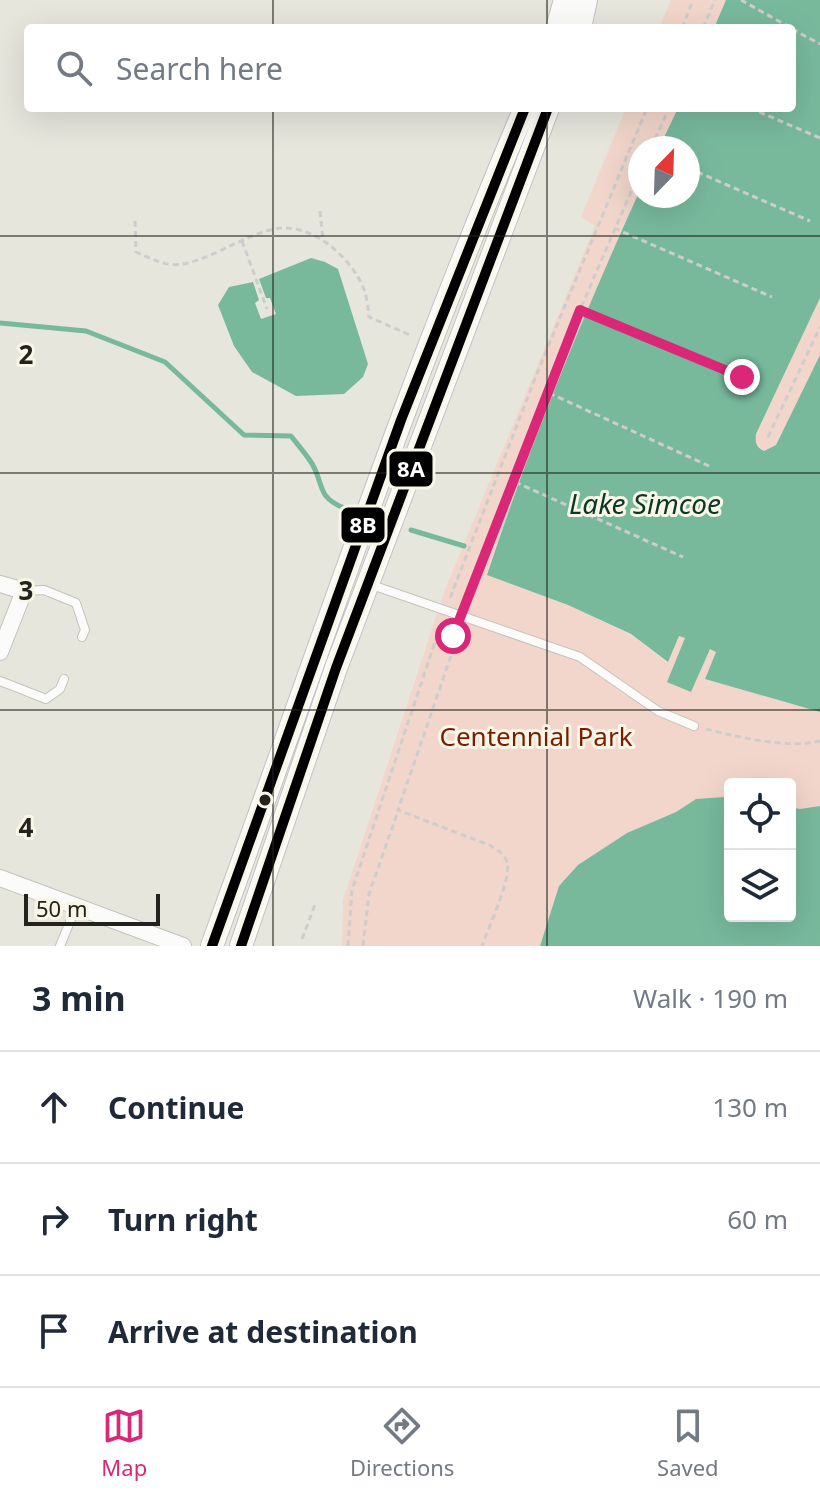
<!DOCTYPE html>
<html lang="en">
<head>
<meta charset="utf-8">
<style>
	:root { --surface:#fff; --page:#f2f2f3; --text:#1f2937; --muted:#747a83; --line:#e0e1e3; --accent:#db2777 }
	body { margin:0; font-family:"Noto Sans",sans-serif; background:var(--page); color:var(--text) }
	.controls { position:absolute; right:24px; bottom:24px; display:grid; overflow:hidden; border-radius:8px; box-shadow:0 8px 32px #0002 }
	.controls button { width:72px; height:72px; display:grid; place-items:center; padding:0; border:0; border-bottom:2px solid var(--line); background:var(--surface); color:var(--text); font:40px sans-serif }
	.compass { position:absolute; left:628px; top:136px; width:72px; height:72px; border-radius:50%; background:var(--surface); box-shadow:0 8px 32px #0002; rotate:23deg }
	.scale { position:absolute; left:24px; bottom:20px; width:136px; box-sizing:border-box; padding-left:8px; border:4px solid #23221c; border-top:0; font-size:22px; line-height:28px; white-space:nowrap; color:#23221c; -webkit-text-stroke:6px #f8f6e7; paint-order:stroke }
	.stop { position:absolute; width:24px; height:24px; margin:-18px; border:6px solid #db2777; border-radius:50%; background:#fff }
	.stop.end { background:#db2777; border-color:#fff; box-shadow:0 2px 8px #0008 }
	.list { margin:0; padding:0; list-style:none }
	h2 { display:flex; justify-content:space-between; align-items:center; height:104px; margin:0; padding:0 32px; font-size:34px }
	h2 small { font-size:26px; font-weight:400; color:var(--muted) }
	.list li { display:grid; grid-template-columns:52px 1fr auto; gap:24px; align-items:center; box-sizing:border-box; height:112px; padding:0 32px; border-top:2px solid var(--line) }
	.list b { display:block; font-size:30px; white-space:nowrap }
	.list em { font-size:26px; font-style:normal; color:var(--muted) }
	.icon { flex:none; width:44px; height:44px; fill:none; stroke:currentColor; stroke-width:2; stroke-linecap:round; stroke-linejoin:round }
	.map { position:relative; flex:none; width:820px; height:946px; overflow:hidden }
	.search { position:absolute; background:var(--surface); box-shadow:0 8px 32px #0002; left:24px; right:24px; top:24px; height:88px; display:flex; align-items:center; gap:20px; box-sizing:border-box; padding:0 28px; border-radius:8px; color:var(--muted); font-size:30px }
	.sheet { height:440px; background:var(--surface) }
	nav { display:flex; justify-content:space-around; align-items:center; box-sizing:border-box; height:112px; border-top:2px solid var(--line); background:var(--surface); font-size:22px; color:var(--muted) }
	nav a { display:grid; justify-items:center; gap:4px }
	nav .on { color:var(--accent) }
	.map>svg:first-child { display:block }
	.green { fill:#f2d6cb }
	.water { fill:#78b99c }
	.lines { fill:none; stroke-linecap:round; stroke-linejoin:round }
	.stream { stroke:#78b99c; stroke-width:5 }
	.lane-casing { stroke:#c3c3bc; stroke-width:10 }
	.street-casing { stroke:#c3c3bc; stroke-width:18 }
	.secondary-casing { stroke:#c3c3bc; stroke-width:24 }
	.path { stroke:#cecdcb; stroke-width:3; stroke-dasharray:6 4; stroke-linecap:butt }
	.lane { stroke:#fbfbfa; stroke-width:8 }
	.street { stroke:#fbfbfa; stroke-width:16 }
	.secondary { stroke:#fbfbfa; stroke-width:22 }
	.bus-1-casing { stroke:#f8f6e7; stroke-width:16 }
	.bus-2-casing { stroke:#f8f6e7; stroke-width:16 }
	.bus-1 { stroke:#000; stroke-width:10 }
	.bus-2 { stroke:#000; stroke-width:10 }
	.route { stroke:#db2777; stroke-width:10 }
	.grid { fill:none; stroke:#23221c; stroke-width:2; stroke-opacity:0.55 }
	.bus-dot { fill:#23221c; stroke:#f8f6e7; stroke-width:3 }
	.labels { text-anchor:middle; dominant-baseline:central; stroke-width:6; stroke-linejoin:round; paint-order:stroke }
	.park-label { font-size:26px; fill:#7d1b01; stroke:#f8f6e7 }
	.water-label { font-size:28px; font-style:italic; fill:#0c3626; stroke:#f8f6e7 }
	.grid-label { font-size:26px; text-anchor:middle; font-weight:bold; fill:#23221c; stroke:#f8f6e7; stroke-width:6; stroke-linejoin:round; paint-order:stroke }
	.line-badge { stroke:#f8f6e7; stroke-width:3 }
	.badge-label { font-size:22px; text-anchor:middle; font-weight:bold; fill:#fff }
</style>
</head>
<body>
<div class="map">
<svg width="820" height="946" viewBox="0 0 820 946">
	<rect width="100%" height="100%" fill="#e7e6dd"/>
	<path class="green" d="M671 0H726L714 28H659Z
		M626 108H678L659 148H640V190L553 395 518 483 488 575 568 605 631 635 667 662 679 635 686 638 668 682 709 649 716 651 705 679 820 712V806L800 809 790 807V784H730V797L696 799 676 812 627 833 559 886 540 946H342L343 900 444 592 595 226 581 217Z
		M820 298V355L776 445 764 451 755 442 756 434Z"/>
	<path class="water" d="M726 0H820V298L756 434C755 443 756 447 764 451L776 445 820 355V712L705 679 716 652 710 649 691 692 667 682 685 638 679 636 668 662 631 634 568 605 487 575C530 444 583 316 640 190V196H688V148H659L678 108H792V28H714Z
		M311 258 325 262 338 269 368 364 363 377 344 394 296 396 252 372 234 346 218 305 229 287 253 282 259 300 255 303 261 319 276 314 270 298H266L259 279Z
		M724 797H730V916H790V807L800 809 820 806V946H540L559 886 578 865 627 833 676 812 696 799Z"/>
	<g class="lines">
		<path class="stream" d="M0 323 86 331 165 362 244 435 291 436C298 445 305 453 311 462 325 484 315 496 344 508
			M411 530 464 546"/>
		<defs>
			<path id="lane" d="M369 584 580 657 658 711 694 726
				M24 591 44 590 76 603 85 630 82 637
				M0 681 46 699 60 689 64 679
				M60 946 76 907"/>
			<path id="street" d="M0 584 24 591 0 652
				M0 878 183 946"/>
			<path id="secondary" d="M557 28 565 0
				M580 28 586 0
				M212 946C314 666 408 382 525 108
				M241 946 336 668 548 108"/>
		</defs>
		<use href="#lane" class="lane-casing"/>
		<use href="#street" class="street-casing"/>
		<use href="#secondary" class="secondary-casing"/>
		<path class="path" d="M741 0 791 28
			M682 28 693 0
			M703 28 715 0
			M792 29 820 44
			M750 108 820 138
			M651 148 669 108
			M688 168 810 221
			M320 211 323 239
			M135 221 136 252C152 259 166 267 183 264 213 258 240 238 270 230 307 219 349 254 363 287 367 296 368 308 369 317L412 336
			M614 228 772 297
			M242 241 267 309
			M580 310 742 377
			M549 393 709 466
			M768 437 820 327
			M515 482 683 557
			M450 598 538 371 647 108
			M465 605 580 310 640 171
			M456 627 453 636 454 647 398 810 489 845C496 849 504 853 507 862 512 878 488 928 482 946
			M706 729C738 737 787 749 820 741
			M302 939 316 902
			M348 946 352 890 442 621
			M363 946 369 894 398 811"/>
		<use href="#lane" class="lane"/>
		<use href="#street" class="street"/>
		<use href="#secondary" class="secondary"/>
		<defs>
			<path id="bus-1" d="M212 946 401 420 525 108"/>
			<path id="bus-2" d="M241 946 336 668 548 108"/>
		</defs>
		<use href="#bus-1" class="bus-1-casing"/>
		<use href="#bus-2" class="bus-2-casing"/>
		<use href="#bus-1" class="bus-1"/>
		<use href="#bus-2" class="bus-2"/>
	</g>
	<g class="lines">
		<path class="route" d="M453 636 580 310 742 377"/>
	</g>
	<path class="grid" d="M273 0V28M547 0V28M273 108V946M547 108V946M0 236H820M0 473H820M0 710H820"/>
	<circle class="bus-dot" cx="265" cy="800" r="7"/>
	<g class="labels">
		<g class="park-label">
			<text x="536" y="736">Centennial Park</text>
		</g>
		<g class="water-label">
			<text x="645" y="503">Lake Simcoe</text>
		</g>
	</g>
	<g class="grid-label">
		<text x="26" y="364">2</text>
		<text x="26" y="600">3</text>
		<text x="26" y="837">4</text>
	</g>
	<g class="line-badge">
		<rect x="388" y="450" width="46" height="38" rx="8" fill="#000"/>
		<rect x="340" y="506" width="46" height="38" rx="8" fill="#000"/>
	</g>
	<g class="badge-label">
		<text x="411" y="477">8A</text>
		<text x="363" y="533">8B</text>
	</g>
</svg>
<div class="controls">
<button><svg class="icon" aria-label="locate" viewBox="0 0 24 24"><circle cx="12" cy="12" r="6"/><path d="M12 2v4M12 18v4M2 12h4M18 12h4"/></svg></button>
<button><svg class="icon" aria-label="layers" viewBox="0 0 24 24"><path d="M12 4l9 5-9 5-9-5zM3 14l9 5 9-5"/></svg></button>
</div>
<svg class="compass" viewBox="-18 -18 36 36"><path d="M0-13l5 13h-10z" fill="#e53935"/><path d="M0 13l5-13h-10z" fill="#747a83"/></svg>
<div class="scale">50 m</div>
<div class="stop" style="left:453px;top:636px"></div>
<div class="stop end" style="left:742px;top:377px"></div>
<div class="search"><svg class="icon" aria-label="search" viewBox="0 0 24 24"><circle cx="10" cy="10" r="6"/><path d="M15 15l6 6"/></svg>Search here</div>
</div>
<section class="sheet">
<h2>3 min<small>Walk · 190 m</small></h2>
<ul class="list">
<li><svg class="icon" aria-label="ahead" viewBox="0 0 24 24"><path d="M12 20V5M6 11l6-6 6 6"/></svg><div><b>Continue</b></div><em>130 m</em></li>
<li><svg class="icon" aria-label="right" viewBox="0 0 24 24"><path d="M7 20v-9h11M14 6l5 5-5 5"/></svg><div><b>Turn right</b></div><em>60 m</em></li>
<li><svg class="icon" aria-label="arrive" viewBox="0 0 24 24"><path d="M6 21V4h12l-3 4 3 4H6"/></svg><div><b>Arrive at destination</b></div></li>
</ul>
</section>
<nav>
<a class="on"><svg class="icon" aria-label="map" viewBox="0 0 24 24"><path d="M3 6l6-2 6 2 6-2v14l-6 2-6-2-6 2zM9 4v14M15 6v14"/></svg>Map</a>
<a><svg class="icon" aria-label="directions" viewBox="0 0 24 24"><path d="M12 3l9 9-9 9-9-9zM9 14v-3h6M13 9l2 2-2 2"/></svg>Directions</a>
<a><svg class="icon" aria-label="saved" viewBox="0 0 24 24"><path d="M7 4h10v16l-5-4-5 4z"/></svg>Saved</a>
</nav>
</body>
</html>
